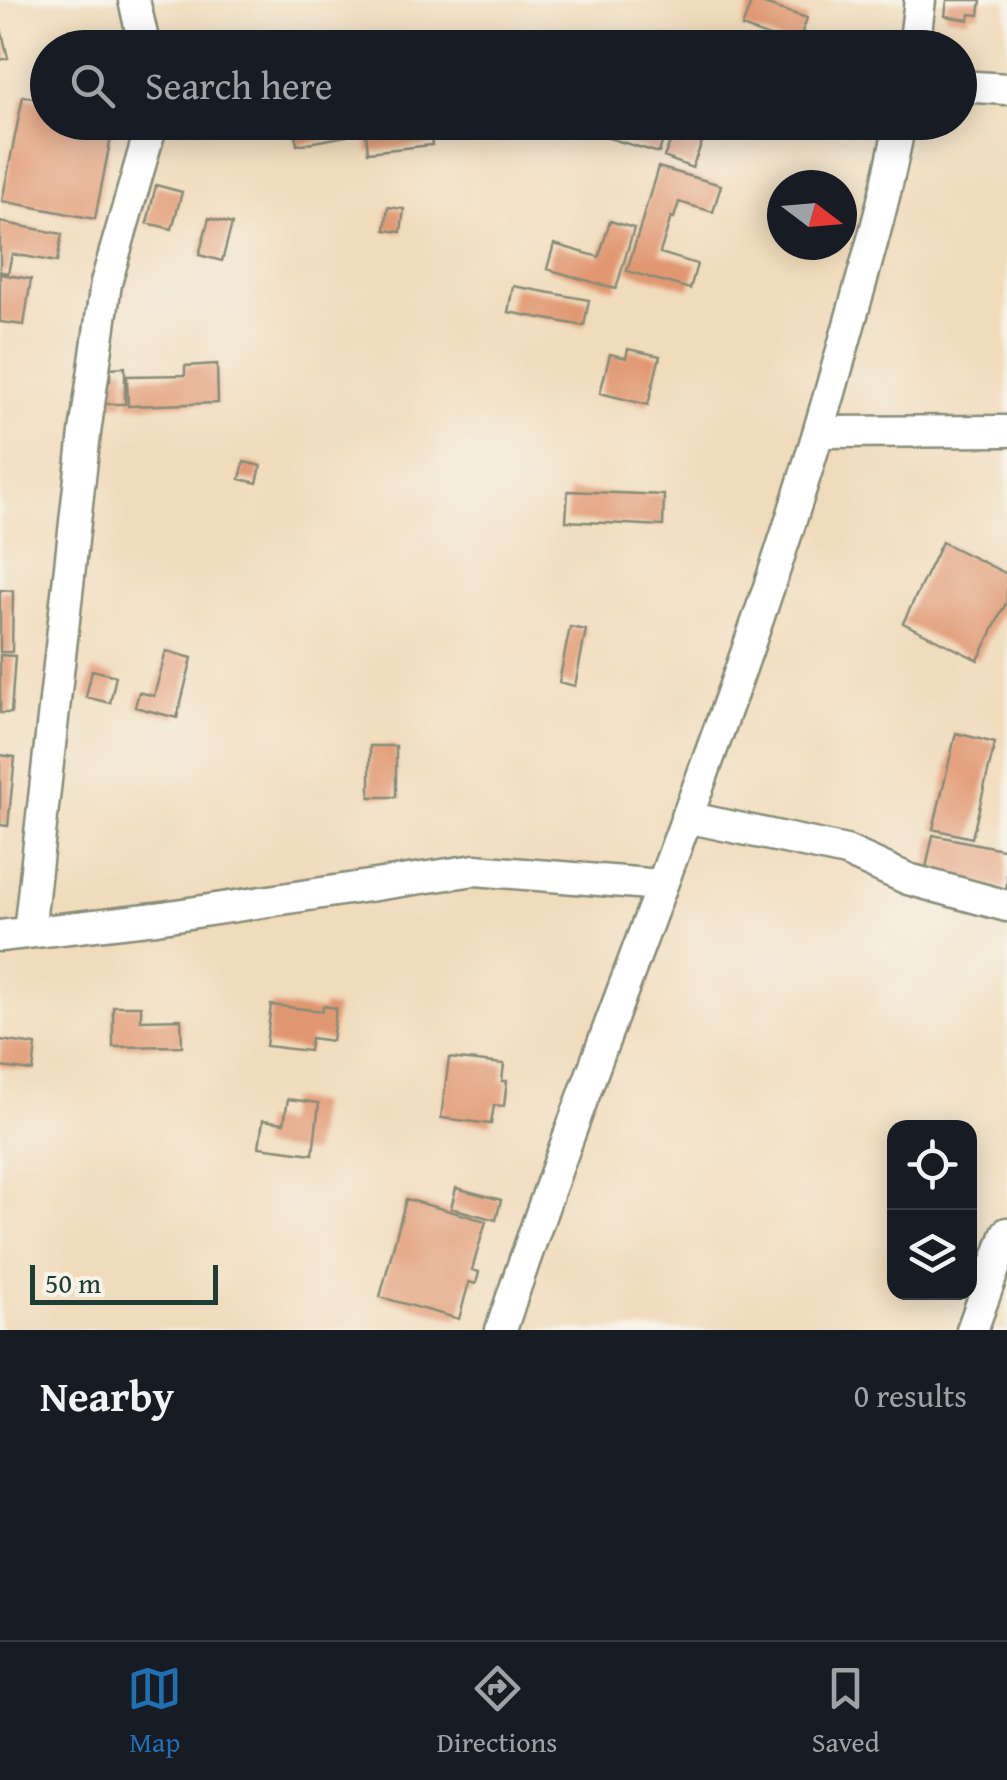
<!DOCTYPE html>
<html lang="en">
<head>
<meta charset="utf-8">
<style>
	:root { --surface:#171b24; --page:#242831; --text:#f1f3f6; --muted:#9ea1a6; --line:#363941; --accent:#1f6fb2 }
	body { margin:0; font-family:"Gentium Book Plus",serif; background:var(--page); color:var(--text) }
	.controls { position:absolute; right:30px; bottom:30px; display:grid; overflow:hidden; border-radius:20px; box-shadow:0 5px 25px #0003 }
	.controls button { width:90px; height:90px; display:grid; place-items:center; padding:0; border:0; border-bottom:2px solid var(--line); background:var(--surface); color:var(--text); font:50px sans-serif }
	.compass { position:absolute; left:767px; top:170px; width:90px; height:90px; border-radius:50%; background:var(--surface); box-shadow:0 5px 25px #0003; rotate:106deg }
	.scale { position:absolute; left:30px; bottom:25px; width:188px; box-sizing:border-box; padding-left:10px; border:5px solid #1f3d34; border-top:0; font-size:28px; line-height:35px; white-space:nowrap; color:#1f3d34; -webkit-text-stroke:8px #f7f3e8; paint-order:stroke }
	.list { margin:0; padding:0; list-style:none }
	h2 { display:flex; justify-content:space-between; align-items:center; height:130px; margin:0; padding:0 40px; font-size:42px }
	h2 small { font-size:32px; font-weight:400; color:var(--muted) }
	.icon { flex:none; width:55px; height:55px; fill:none; stroke:currentColor; stroke-width:2; stroke-linecap:round; stroke-linejoin:round }
	.map { position:relative; flex:none; width:1007px; height:1330px; overflow:hidden }
	.search { position:absolute; background:var(--surface); box-shadow:0 5px 25px #0003; left:30px; right:30px; top:30px; height:110px; display:flex; align-items:center; gap:25px; box-sizing:border-box; padding:0 35px; border-radius:55px; color:var(--muted); font-size:38px }
	.sheet { height:310px; background:var(--surface) }
	nav { display:flex; justify-content:space-around; align-items:center; box-sizing:border-box; height:140px; border-top:2px solid var(--line); background:var(--surface); font-size:28px; color:var(--muted) }
	nav a { display:grid; justify-items:center; gap:5px }
	nav .on { color:var(--accent) }
	.map>svg:first-child { display:block }
	.building { fill:#e19872 }
	.lines { fill:none; stroke-linecap:round; stroke-linejoin:round }
	.minor-casing { stroke:#888c78; stroke-width:35 }
	.minor { stroke:#fff; stroke-width:30 }
</style>
</head>
<body>
<div class="map">
<svg width="1007" height="1330" viewBox="0 0 1007 1330">
	<rect width="100%" height="100%" fill="#f7f3e8"/>
	<filter id="ink" filterUnits="userSpaceOnUse"><feTurbulence type="fractalNoise" baseFrequency=".01" numOctaves="2"/><feDisplacementMap in="SourceGraphic" scale="20" xChannelSelector="R" yChannelSelector="G"/><feConvolveMatrix kernelMatrix="1 2 1 2 8 2 1 2 1" color-interpolation-filters="sRGB"/></filter>
	<filter id="wash" filterUnits="userSpaceOnUse"><feTurbulence type="fractalNoise" baseFrequency=".0048" numOctaves="4" result="noise"/><feDisplacementMap in="SourceGraphic" scale="40" xChannelSelector="R" yChannelSelector="G"/><feGaussianBlur stdDeviation="2.25" result="paint"/><feColorMatrix in="noise" values="0 0 0 0 0 0 0 0 0 0 0 0 0 0 0 0 0 1.4 0 .05"/><feComposite in="paint" operator="in"/></filter>
	<g filter="url(#wash)">
		<rect width="100%" height="100%" fill="#f0dbbb"/>
		<g id="blocks">
			<path class="building" d="M752 0 807 18 797 47 742 27Z
				M947 0H981L979 15 970 14 969 20 945 16Z
				M0 24 8 58 0 60Z
				M117 36 118 48H93L92 39Z
				M664 36 691 44 690 48H624L626 41Z
				M23 96 48 101V122H114L95 219 2 201Z
				M293 122H345L347 136 297 145Z
				M365 122H429L432 145 368 152Z
				M594 122H668L659 153 591 133Z
				M678 122H710L692 168 664 157Z
				M658 167 721 185 713 212 679 202 674 218 671 217 660 253 697 264 690 289 627 271Z
				M156 185 182 192 172 229 147 223Z
				M388 207 404 209 401 232 385 230Z
				M209 218 232 224 222 261 199 255Z
				M610 221 634 228 616 289 547 269 554 244 599 257Z
				M0 222 62 234 57 262 12 254 8 273 0 272Z
				M0 274 31 279 24 325 0 322Z
				M513 286 589 300 584 326 508 312Z
				M628 349 660 356 648 405 600 393 610 354 626 358Z
				M217 364 218 403 128 406 127 376 185 375V366Z
				M125 367V404H101V381H110V368Z
				M244 462 261 466 257 483 240 479Z
				M568 491 664 495 663 526 566 521Z
				M942 542 1007 574V601L978 660 903 623Z
				M0 590 13 591 12 652H0Z
				M570 627 586 630 575 686 559 682Z
				M166 651 192 658 177 718 135 707 139 692 154 696Z
				M0 655 15 656 11 713H0Z
				M92 670 116 676 110 703 86 697Z
				M956 733 995 743 972 838 933 829Z
				M370 746H396V797H370Z
				M0 755 15 757 8 826 0 825Z
				M933 835 1007 850V890L925 873Z
				M271 1005 322 1011 323 1006 336 1008 332 1041 311 1038 309 1051 266 1046Z
				M113 1006H141V1020L181 1019 182 1046 113 1047Z
				M0 1040 36 1045 33 1071 0 1067Z
				M449 1058 504 1064 502 1081H507L504 1106 494 1105 491 1124 441 1118Z
				M288 1099 319 1103 313 1154 259 1147 263 1120 284 1123Z
				M456 1188 501 1200 496 1220 451 1208Z
				M406 1199 486 1221 472 1270 479 1272 476 1284 469 1282 459 1319 380 1297Z"/>
		</g>
	</g>
	<g filter="url(#ink)">
		<use href="#blocks" fill-opacity="0" stroke="#888c78" stroke-width="2.5"/>
		<g class="lines">
			<defs>
				<path id="minor" d="M134 0 145 48
					M914 48 920 0
					M960 86 1007 89
					M820 432 1007 431
					M686 817 846 851 908 879 1007 906
					M29 932 85 433 106 283 149 134 148 122
					M0 936 156 918 475 870 661 885
					M501 1330C610 1002 750 684 842 350 863 274 886 200 900 122
					M972 1330 1007 1233"/>
			</defs>
			<use href="#minor" class="minor-casing"/>
			<use href="#minor" class="minor"/>
		</g>
	</g>
</svg>
<div class="controls">
<button><svg class="icon" aria-label="locate" viewBox="0 0 24 24"><circle cx="12" cy="12" r="6"/><path d="M12 2v4M12 18v4M2 12h4M18 12h4"/></svg></button>
<button><svg class="icon" aria-label="layers" viewBox="0 0 24 24"><path d="M12 4l9 5-9 5-9-5zM3 14l9 5 9-5"/></svg></button>
</div>
<svg class="compass" viewBox="-18 -18 36 36"><path d="M0-13l5 13h-10z" fill="#e53935"/><path d="M0 13l5-13h-10z" fill="#9ea1a6"/></svg>
<div class="scale">50 m</div>
<div class="search"><svg class="icon" aria-label="search" viewBox="0 0 24 24"><circle cx="10" cy="10" r="6"/><path d="M15 15l6 6"/></svg>Search here</div>
</div>
<section class="sheet">
<h2>Nearby<small>0 results</small></h2>
<ul class="list">
</ul>
</section>
<nav>
<a class="on"><svg class="icon" aria-label="map" viewBox="0 0 24 24"><path d="M3 6l6-2 6 2 6-2v14l-6 2-6-2-6 2zM9 4v14M15 6v14"/></svg>Map</a>
<a><svg class="icon" aria-label="directions" viewBox="0 0 24 24"><path d="M12 3l9 9-9 9-9-9zM9 14v-3h6M13 9l2 2-2 2"/></svg>Directions</a>
<a><svg class="icon" aria-label="saved" viewBox="0 0 24 24"><path d="M7 4h10v16l-5-4-5 4z"/></svg>Saved</a>
</nav>
</body>
</html>
